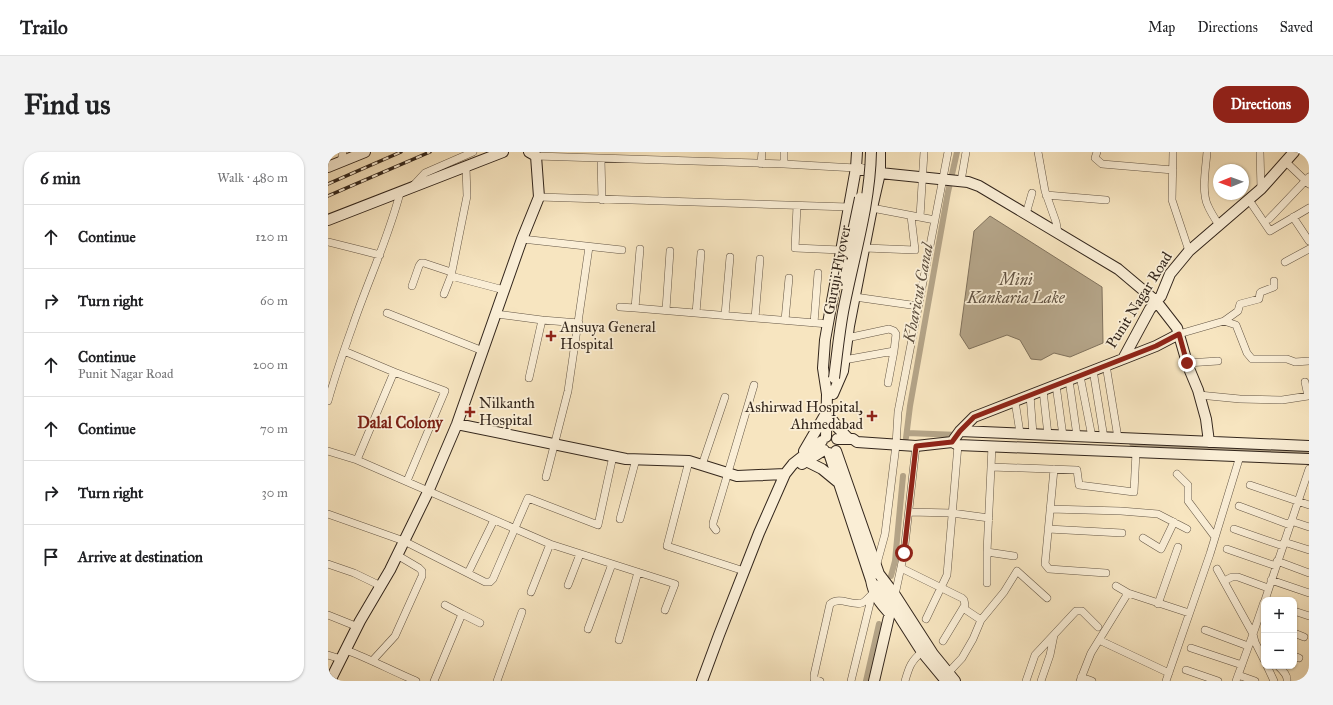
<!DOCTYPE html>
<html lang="en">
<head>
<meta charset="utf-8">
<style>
	:root { --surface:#fff; --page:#f2f2f2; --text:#202124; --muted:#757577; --line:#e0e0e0; --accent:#8f2418 }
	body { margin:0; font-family:"IM FELL Great Primer",serif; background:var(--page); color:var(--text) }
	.controls { position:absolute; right:12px; bottom:12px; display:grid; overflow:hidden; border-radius:8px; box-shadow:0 1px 3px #0004 }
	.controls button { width:36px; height:36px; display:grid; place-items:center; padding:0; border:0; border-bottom:1px solid var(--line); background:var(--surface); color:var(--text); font:20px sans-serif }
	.compass { position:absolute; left:885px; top:12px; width:36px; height:36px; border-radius:50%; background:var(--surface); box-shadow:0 1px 3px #0004; rotate:269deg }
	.stop { position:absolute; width:12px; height:12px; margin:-9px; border:3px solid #8f2418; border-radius:50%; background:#fff }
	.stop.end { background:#8f2418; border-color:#fff; box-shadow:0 1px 4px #0008 }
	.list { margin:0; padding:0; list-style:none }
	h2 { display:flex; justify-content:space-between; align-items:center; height:52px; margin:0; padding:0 16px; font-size:17px }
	h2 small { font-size:13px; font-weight:400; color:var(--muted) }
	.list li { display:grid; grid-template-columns:26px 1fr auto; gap:12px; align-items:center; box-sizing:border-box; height:64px; padding:0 16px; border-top:1px solid var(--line) }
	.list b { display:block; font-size:15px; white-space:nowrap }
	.list p { margin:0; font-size:13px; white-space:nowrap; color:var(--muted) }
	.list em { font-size:13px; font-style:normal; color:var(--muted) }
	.icon { flex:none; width:22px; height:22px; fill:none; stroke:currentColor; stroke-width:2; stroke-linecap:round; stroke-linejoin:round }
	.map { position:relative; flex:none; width:981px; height:529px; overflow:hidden; border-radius:16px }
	header { display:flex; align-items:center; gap:24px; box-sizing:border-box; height:56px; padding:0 20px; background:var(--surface); border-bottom:1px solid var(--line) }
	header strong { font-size:19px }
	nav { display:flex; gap:22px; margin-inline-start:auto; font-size:14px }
	.intro { display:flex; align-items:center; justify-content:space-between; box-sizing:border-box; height:96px; padding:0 24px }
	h1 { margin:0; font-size:28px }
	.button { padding:10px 18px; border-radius:16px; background:var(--accent); color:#fff; font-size:14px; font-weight:700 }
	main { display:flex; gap:24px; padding:0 24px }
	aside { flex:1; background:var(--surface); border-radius:16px; box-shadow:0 1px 3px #0004 }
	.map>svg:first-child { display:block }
	.water { fill:#b4a488; stroke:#80725d }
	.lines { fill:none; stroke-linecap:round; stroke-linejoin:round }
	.canal { stroke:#b4a488; stroke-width:6 }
	.street-casing { stroke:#645645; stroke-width:8 }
	.secondary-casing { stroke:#33261c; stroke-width:12 }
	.street { stroke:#faeed6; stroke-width:7 }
	.secondary { stroke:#faeed6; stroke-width:10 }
	.rail-casing { stroke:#33261c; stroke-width:3.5 }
	.rail { stroke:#faeed6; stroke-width:2; stroke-dasharray:6; stroke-linecap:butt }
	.secondary-bridge-casing { stroke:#33261c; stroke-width:12; stroke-linecap:butt }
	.secondary-bridge { stroke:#faeed6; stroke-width:10 }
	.route { stroke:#8f2418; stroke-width:5 }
	.poi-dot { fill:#8f2418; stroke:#faeed6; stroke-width:1.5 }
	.labels { text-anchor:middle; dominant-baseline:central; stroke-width:3.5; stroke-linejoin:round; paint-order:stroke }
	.street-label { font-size:15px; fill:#33261c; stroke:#faeed6 }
	.poi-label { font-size:15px; fill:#33261c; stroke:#faeed6; text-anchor:start }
	.water-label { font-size:16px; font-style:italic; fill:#605242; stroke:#faeed6 }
	.neighbourhood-label { font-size:16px; font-weight:bold; fill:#7a1f14; stroke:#faeed6 }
</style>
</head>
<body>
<header>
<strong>Trailo</strong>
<nav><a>Map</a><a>Directions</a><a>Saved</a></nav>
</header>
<div class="intro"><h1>Find us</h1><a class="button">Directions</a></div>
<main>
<aside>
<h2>6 min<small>Walk · 480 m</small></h2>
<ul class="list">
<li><svg class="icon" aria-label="ahead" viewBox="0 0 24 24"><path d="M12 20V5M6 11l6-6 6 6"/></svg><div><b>Continue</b></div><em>120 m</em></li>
<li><svg class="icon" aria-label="right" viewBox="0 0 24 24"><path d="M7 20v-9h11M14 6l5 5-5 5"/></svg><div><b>Turn right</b></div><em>60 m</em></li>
<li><svg class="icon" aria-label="ahead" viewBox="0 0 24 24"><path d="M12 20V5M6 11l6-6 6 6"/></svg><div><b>Continue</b><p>Punit Nagar Road</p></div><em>200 m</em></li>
<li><svg class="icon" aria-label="ahead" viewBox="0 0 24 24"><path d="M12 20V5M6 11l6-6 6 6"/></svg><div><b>Continue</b></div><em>70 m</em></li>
<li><svg class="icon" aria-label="right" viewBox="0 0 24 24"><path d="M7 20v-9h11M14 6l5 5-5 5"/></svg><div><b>Turn right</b></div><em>30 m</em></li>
<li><svg class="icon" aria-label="arrive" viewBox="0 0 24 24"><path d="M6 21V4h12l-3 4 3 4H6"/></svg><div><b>Arrive at destination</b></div></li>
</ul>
</aside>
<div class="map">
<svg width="981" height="529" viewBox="0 0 981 529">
	<rect width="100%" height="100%" fill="#f7e5c0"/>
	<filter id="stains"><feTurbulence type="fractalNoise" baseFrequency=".005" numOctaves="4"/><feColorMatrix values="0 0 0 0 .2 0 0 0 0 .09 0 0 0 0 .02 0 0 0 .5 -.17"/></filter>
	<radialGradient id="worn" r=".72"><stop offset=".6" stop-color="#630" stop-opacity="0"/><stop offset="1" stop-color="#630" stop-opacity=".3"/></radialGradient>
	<path class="water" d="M662 64 774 135 775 191 742 205 726 201 713 208 703 207 692 188 679 183 641 197 632 183 646 79Z"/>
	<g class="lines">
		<path class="canal" d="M579 281 631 283
			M578 286 582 254 620 40 629 0
			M804 291 981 300
			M563 424 567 409 575 324
			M538 529 551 472"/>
		<defs>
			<path id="street" d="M710 0 717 39 728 70 730 81
				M769 0 767 6 774 12 845 18
				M845 0 844 48 861 99
				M879 0C878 15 873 40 880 54 883 61 887 67 891 73
				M932 0 933 37
				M208 4 456 12 528 16
				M273 7 274 48
				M13 10 15 0
				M958 10 981 32
				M433 12 434 0
				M456 12V0
				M633 29 638 0
				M84 35 97 21 145 0
				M718 43 778 48
				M211 45 521 55
				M921 48 942 79 981 56
				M469 54 467 96 513 98
				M544 56 607 68
				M698 62 704 41
				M592 65 596 0
				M965 65 981 89
				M941 67 981 25
				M194 87 294 98
				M0 90 52 103
				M537 96 587 98 583 64
				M312 97 307 156 500 172
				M957 110 981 97
				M123 124 176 138
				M84 134 91 114 93 111H96L123 120
				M116 142 123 124 139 44 138 15
				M527 145 590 154
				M292 155 307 156
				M338 158 342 99
				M59 161 155 199
				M368 161 373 101
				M168 162 214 168 251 171
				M397 163 402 105
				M427 166 432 107
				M457 168 461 126
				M896 169 908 173 919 201 924 207H959L967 210 981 209
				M486 171 490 121
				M851 182 896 169 910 159 912 152 931 147 932 141 933 140 946 135V129
				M16 199 66 220 117 239 79 329
				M516 208 566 199 568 182 566 179 561 177 519 186
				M859 211 890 209
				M778 213 790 286
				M765 218 776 286
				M752 224 764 285
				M201 226 214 168
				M741 228 749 284
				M560 231 566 199
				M728 233 735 284
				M715 238 720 283
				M702 243 705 282
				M871 243 912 247 954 248 980 244 977 230
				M0 249C7 224 16 198 25 173 40 129 60 87 72 41
				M687 249 692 281
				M0 299 29 308 222 392 203 440
				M29 308 66 220
				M361 309 339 394 416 419
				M374 313 397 245
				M663 315 749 318 751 333 806 340 808 300
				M726 317 717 412 721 417 778 421
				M849 322 860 333V349L887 385
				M218 325 240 239 261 95
				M922 333 981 353
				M911 354 962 373
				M722 357 793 359 830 362 859 377
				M581 360 624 361 661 366
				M0 362 76 389 157 430H162L165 427 200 346 270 373 285 304
				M292 367 308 307
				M963 369 981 375
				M720 377 794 381
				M906 377 955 394
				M388 378 385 374V371L426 233
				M815 386 833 397 846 370
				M956 390 981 398
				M222 392 347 432 337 458
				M899 397 948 414
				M659 400 686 404
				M949 409 981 421
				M0 412 26 421 53 434
				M548 415 557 382 568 293 570 260 620 0
				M573 416 634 446 636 448 637 453 635 456
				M889 417 925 482 908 529
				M140 421 166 368
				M943 428 981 441
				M896 429 904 425H910L940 436
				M659 431V400L664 294
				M240 433 252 402
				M788 434 800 441
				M567 443 576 401 588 294
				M937 448 981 317
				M936 450 925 482 927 490 936 508
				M830 452 850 395
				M966 459 981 464
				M134 462 152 471
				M0 463 30 475
				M598 467 619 423 630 293
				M260 477 284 412
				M877 478 920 494
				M966 481 976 485
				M291 488 310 420
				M771 488 800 441 861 461
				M615 489 635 456 653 468 676 440 689 419 719 446
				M863 496 914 513
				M18 498C42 507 64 519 88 529
				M0 503 13 507
				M966 504 971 506
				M45 508 67 484 94 424V419L91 416 69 403
				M939 514 946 529
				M950 514C954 518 960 523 959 529
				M858 518 890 529
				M620 521 634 506 645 487 653 468
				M910 523 927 529
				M753 525 764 529
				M106 529 134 462 117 453
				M169 529 194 460
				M492 529 486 527V523L502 452C512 444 523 454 534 451 538 449 541 445 544 442
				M523 529 544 443
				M577 529C581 515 583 509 594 500
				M698 529 707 503 748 459H754L770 475
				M713 529 722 503 726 483
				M752 529 763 501 771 488 841 521
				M838 529 882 402 912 304"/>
			<path id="secondary" d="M0 15 37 0
				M528 16 552 21 640 30 651 34 790 117 828 149 849 176 860 214 870 238 878 267 881 290
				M0 68 175 0
				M795 207 828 194 851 182
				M505 242 515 219 521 174 544 56 552 21V0
				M505 269 510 276 521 287
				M129 272 298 307 361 309 409 324 457 322
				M632 279 981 294
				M498 285 499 242 495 216 497 188 528 16 529 0
				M509 287H525L529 290 588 294 624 290 632 279 646 265 795 207 822 157 833 144 842 122 861 99 933 37 966 0
				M624 290 630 293 981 307
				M476 299 497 263
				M508 299 551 422 567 443 605 502 627 529
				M501 301 543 428C546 444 551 450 562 462
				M478 309 494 317 511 331
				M474 312 496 298
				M547 433 564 453 594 500 618 529
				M2 529 32 469 62 418 100 340 129 272 194 87 211 45 208 4 201 0
				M374 529 391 483 431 381 457 322 465 312 494 289
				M546 529 563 456"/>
		</defs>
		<use href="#street" class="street-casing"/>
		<use href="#secondary" class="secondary-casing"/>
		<use href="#street" class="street"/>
		<use href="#secondary" class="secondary"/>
		<defs>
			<path id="rail" d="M0 32 73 0
				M0 44 102 0"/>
		</defs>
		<use href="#rail" class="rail-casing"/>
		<use href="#rail" class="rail"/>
		<defs>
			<path id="secondary-bridge" d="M514 132 532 46
				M506 226C509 204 511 182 515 160 525 107 542 54 543 0"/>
		</defs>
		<use href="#secondary-bridge" class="secondary-bridge-casing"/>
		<use href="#secondary-bridge" class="secondary-bridge"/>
	</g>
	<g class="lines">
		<path class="route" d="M576 401 588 294 624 290 632 279 646 265 828 194 851 182 859 211"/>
	</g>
	<g class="poi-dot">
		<path d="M221 178h4v4h4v4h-4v4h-4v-4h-4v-4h4z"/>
		<path d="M140 254h4v4h4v4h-4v4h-4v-4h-4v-4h4z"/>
		<path d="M542 258h4v4h4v4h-4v4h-4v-4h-4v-4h4z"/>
	</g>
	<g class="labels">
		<g class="street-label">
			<text transform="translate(509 118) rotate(-79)">Guruji Flyover</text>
			<text transform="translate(811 148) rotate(-58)">Punit Nagar Road</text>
		</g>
		<g class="poi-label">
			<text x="232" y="175">Ansuya General<tspan x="232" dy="17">Hospital</tspan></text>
			<text x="151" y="251">Nilkanth<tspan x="151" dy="17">Hospital</tspan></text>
			<text x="535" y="255" text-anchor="end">Ashirwad Hospital,<tspan x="535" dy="17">Ahmedabad</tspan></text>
		</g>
		<g class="water-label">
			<text x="688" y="127">Mini<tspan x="688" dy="18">Kankaria Lake</tspan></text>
			<text transform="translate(590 141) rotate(-79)">Kharicut Canal</text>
		</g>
		<g class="neighbourhood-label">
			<text x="72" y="270">Dalal Colony</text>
		</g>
	</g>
	<rect width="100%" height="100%" filter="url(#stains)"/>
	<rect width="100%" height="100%" fill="url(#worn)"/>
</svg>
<div class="controls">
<button>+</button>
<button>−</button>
</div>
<svg class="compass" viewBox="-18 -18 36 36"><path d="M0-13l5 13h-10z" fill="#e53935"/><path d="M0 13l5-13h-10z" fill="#757577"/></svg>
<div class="stop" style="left:576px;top:401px"></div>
<div class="stop end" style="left:859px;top:211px"></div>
</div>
</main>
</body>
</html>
